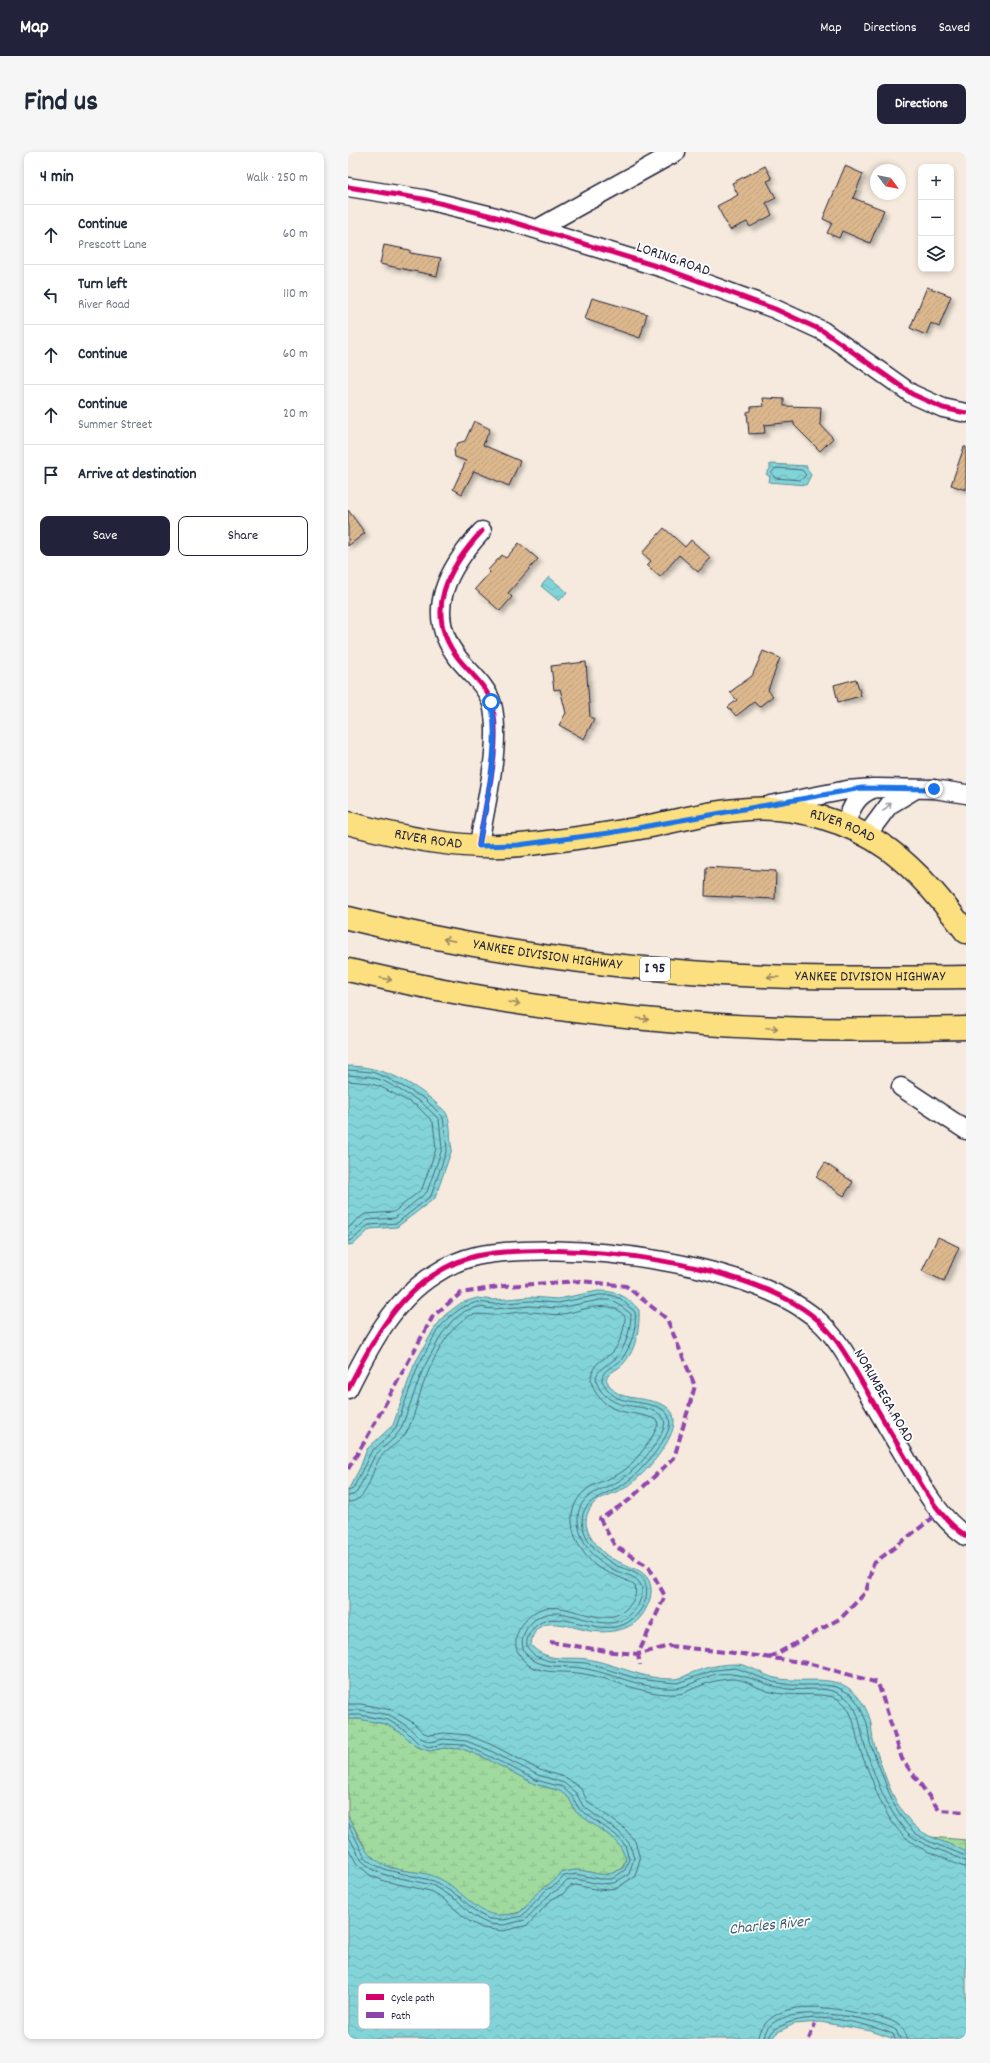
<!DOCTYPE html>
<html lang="en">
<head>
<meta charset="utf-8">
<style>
	:root { --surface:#fff; --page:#f6f6f7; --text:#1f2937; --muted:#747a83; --line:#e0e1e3; --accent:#22223b }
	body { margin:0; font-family:Dekko,sans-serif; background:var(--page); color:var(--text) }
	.controls { position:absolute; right:12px; top:12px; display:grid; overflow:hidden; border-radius:8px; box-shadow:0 2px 6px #0003 }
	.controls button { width:36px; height:36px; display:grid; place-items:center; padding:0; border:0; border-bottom:1px solid var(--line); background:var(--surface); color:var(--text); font:20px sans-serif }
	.compass { position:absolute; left:522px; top:12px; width:36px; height:36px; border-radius:50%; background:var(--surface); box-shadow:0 2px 6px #0003; rotate:122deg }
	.stop { position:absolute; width:12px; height:12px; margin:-9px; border:3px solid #1a73e8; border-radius:50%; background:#fff }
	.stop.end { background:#1a73e8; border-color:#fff; box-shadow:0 1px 4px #0008 }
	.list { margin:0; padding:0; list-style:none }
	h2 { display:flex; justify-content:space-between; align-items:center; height:52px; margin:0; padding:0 16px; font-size:17px }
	h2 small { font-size:13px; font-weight:400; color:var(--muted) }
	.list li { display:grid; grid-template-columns:26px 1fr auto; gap:12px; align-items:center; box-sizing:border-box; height:60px; padding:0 16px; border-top:1px solid var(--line) }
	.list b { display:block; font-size:15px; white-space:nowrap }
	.list p { margin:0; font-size:13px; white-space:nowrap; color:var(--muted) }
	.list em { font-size:13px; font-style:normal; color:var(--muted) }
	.actions { display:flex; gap:8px; padding:12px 16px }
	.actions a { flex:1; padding:9px 0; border:1px solid var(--accent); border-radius:8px; text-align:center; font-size:14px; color:var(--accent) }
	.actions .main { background:var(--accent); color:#fff }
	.icon { flex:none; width:22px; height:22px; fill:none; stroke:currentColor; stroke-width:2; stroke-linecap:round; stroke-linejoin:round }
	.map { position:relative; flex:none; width:618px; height:1887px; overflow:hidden; border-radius:8px }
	header { display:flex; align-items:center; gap:24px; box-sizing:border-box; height:56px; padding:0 20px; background:var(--accent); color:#fff }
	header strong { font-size:19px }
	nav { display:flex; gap:22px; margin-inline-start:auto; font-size:14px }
	.intro { display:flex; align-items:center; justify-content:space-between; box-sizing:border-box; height:96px; padding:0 24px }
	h1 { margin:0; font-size:28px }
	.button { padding:10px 18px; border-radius:8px; background:var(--accent); color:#fff; font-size:14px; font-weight:700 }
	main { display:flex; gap:24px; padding:0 24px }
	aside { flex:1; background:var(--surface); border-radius:8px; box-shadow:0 2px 6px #0003 }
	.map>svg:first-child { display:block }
	.wetland { fill:url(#wetland-marsh); stroke:#617e6d }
	.water { fill:url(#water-waves); stroke:#5c8d99 }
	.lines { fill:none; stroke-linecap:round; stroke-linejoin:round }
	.shore { stroke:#48697a; stroke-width:1 }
	.building { fill:url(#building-hatch); stroke:#22223b; filter:url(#shadow) }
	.minor-casing { stroke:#22223b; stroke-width:21 }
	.major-casing { stroke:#22223b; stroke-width:25 }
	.highway-casing { stroke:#22223b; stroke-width:25 }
	.minor { stroke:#fff; stroke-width:18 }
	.major { stroke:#fce080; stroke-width:22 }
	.highway { stroke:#fce080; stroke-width:22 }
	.quiet { stroke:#8e44ad; stroke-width:4; stroke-dasharray:8 4; stroke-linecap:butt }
	.cycleway-casing { stroke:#fff; stroke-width:8 }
	.cycleway { stroke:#d6006c; stroke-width:5 }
	.oneway { stroke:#9c9ca7 }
	.oneway2 { stroke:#9a8a61 }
	.route { stroke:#1a73e8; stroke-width:5 }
	.labels { text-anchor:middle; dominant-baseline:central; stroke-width:3.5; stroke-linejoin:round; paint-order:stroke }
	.shield { fill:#fff; stroke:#646476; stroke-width:1 }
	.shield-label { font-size:14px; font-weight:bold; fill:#22223b }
	.street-label { font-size:15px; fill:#22223b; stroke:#fff }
	.water-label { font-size:16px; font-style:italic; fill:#446072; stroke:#fff }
	.key { fill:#fff; stroke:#bdbdc4; stroke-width:1 }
	.key-label { font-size:11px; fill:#22223b }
</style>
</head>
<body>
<header>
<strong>Map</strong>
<nav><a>Map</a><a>Directions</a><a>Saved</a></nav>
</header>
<div class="intro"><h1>Find us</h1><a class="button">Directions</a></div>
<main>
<aside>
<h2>4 min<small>Walk · 250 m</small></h2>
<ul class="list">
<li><svg class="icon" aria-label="ahead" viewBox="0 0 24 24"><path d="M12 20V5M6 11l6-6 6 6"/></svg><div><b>Continue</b><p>Prescott Lane</p></div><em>60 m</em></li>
<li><svg class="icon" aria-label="left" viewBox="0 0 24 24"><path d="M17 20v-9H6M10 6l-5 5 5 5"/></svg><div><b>Turn left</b><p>River Road</p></div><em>110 m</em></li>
<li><svg class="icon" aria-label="ahead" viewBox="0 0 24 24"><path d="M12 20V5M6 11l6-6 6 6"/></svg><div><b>Continue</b></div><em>60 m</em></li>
<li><svg class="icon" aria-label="ahead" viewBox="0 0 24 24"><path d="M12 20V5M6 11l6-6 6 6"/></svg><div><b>Continue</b><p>Summer Street</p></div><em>20 m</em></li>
<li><svg class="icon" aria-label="arrive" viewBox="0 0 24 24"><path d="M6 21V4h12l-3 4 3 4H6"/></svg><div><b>Arrive at destination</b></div></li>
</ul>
<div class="actions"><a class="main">Save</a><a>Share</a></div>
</aside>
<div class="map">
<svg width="618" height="1887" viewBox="0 0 618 1887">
	<defs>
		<pattern id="wetland-marsh" width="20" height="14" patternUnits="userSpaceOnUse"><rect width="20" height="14" fill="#a0da9f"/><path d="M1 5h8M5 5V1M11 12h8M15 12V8" fill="none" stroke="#8abb8a"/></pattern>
		<pattern id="water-waves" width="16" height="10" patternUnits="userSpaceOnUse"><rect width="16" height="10" fill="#82d4d8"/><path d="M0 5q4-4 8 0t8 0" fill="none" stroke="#70b6ba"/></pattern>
		<pattern id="building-hatch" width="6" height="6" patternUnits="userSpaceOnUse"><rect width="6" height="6" fill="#ddb88e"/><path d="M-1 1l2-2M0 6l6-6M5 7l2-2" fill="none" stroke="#bd9e7b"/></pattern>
		<filter id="shadow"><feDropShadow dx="3.5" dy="3.5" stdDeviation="2" flood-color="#0004"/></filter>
	</defs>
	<rect width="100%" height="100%" fill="#f5eadd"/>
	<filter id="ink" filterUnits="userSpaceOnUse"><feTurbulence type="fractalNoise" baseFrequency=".025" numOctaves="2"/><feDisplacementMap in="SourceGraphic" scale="8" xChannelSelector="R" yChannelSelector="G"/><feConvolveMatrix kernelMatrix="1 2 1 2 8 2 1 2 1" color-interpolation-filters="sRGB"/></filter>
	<g filter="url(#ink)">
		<path class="wetland" d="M0 1567H11L38 1572 55 1582 67 1594 81 1599 96 1596 115 1597 137 1606 187 1632 212 1639 221 1646 228 1660 265 1686 273 1696 278 1706 274 1716C253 1728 251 1720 229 1718 224 1718 218 1720 213 1721L207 1729 196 1735 172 1760 155 1764 141 1763 130 1757 101 1732 73 1721 52 1718 29 1710 21 1703 0 1664Z
			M582 1685 618 1688V1700L608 1695Z"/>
		<path class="water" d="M422 312 459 314V317L463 323 458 333 421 330 422 325 418 322 422 317Z
			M201 425 219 440 211 449 193 434Z
			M0 914C33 914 65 930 89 952 92 955 98 959 99 963 104 974 101 986 104 997L87 1046 49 1075 22 1077 6 1092 0 1093Z
			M250 1139C269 1139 279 1144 291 1158 292 1175 288 1198 276 1211 270 1218 262 1219 258 1227 261 1234 265 1239 271 1242 285 1249 324 1245 326 1267 328 1288 295 1324 279 1335 269 1341 254 1343 246 1351 240 1358 236 1367 239 1376 242 1385 249 1394 256 1401 273 1417 310 1413 302 1447 299 1456 294 1466 285 1472 273 1480 256 1481 242 1479 221 1475 186 1459 183 1493 188 1499 192 1501 200 1504 212 1508 226 1505 239 1507 269 1512 295 1528 326 1527 333 1527 340 1522 346 1520 360 1515 373 1512 387 1512 401 1512 414 1523 427 1526 448 1531 470 1525 490 1531 507 1536 519 1554 523 1571 524 1578 524 1585 526 1592 535 1617 543 1648 561 1668 576 1687 599 1689 618 1700V1887H546L523 1879 472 1870 446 1872 430 1880 423 1887H0V1664C14 1691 18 1710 52 1718 64 1720 76 1720 88 1725 117 1737 129 1770 163 1762 166 1762 170 1762 172 1760 178 1757 183 1747 188 1742 197 1734 206 1730 213 1721 218 1720 224 1718 229 1718 249 1720 255 1728 275 1716L278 1706 273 1696 265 1686 228 1660 221 1646 212 1639 187 1632 137 1606 115 1597 96 1596 81 1599 67 1594 55 1582 38 1572 11 1567H0V1338L12 1316 19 1297 45 1273 66 1213 86 1177 97 1163 113 1151 129 1146 146 1148 183 1145 210 1147Z"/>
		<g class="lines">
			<path class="shore" d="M428 316 454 318 458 323 453 328 427 326 424 321Z
				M0 918 24 920 37 925 76 946 95 965 99 997 83 1044 49 1071 21 1073 4 1088 0 1089
				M0 923 23 925 36 929 73 950 91 967 94 997 79 1040 47 1066 19 1068 0 1084
				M0 929 21 931 33 935 69 954 85 970 88 997 74 1037 46 1060 17 1062 6 1070 0 1077
				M0 1339 5 1337 23 1300 41 1284 48 1275 70 1214 89 1179 100 1166 115 1155 129 1150 146 1152 183 1149 210 1151 251 1143H263L273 1147 287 1160C289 1176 283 1194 274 1207 268 1215 253 1216 254 1229 258 1236 263 1243 270 1246 284 1253 328 1248 321 1276 316 1293 291 1322 276 1332 259 1343 229 1347 235 1375 238 1391 254 1406 267 1413 273 1416 279 1417 285 1419 302 1426 302 1446 291 1460 261 1500 209 1446 184 1478 180 1483 178 1488 179 1495L187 1504 201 1509 238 1511 291 1527 307 1529 329 1531 367 1518 388 1516 425 1530 443 1533H476L489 1535 504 1543 512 1555 519 1571 522 1591 545 1651 557 1670 567 1681 580 1689 618 1704
				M0 1344 5 1343 9 1340 27 1303 45 1287 53 1277 75 1217 94 1182 104 1169 117 1159 130 1155 146 1157 183 1154 210 1156 252 1148H262L270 1152 283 1162C283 1175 278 1195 269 1205 259 1215 239 1219 253 1239 257 1244 265 1250 272 1252 283 1255 322 1255 316 1275 311 1292 289 1317 274 1327 258 1338 231 1340 230 1365 229 1387 246 1408 266 1418 274 1422 284 1422 291 1430 297 1437 293 1449 288 1456 261 1492 223 1450 193 1464 176 1472 165 1496 185 1508 196 1515 211 1514 223 1515 259 1517 291 1538 327 1536 342 1535 355 1524 370 1522 395 1519 416 1534 440 1537 456 1539 475 1534 490 1541 512 1551 511 1573 517 1594 525 1621 541 1664 562 1683 573 1692 585 1696 597 1700 605 1703 611 1707 618 1709
				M0 1350C21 1350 22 1320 32 1306 39 1296 51 1292 58 1281 66 1267 69 1250 74 1236 82 1213 98 1178 119 1165 128 1160 136 1163 145 1163 157 1163 169 1159 182 1160 193 1160 203 1164 215 1162 234 1159 263 1145 277 1165 277 1176 272 1191 265 1200 261 1204 254 1207 250 1211 234 1227 249 1247 264 1256 276 1262 295 1261 309 1268L310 1273C303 1289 291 1305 278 1317 266 1327 249 1329 238 1338 212 1359 226 1395 247 1413 259 1423 275 1424 287 1434 289 1442 286 1449 281 1454 259 1480 224 1451 197 1456 186 1458 178 1467 172 1476 168 1482 166 1494 170 1500 173 1505 177 1511 182 1514 199 1523 218 1518 236 1522 267 1527 296 1544 329 1542 336 1542 343 1537 349 1535 361 1530 373 1527 385 1527 398 1527 410 1537 423 1540 443 1545 466 1540 485 1545 506 1552 506 1576 511 1594 514 1605 520 1617 524 1628 538 1666 551 1690 591 1704 600 1707 609 1714 618 1715
				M0 1552H13L44 1558 64 1570 76 1581 82 1583 96 1581 120 1583 144 1593 192 1618 219 1626 233 1637 240 1650 276 1676 287 1689 292 1707 287 1724 269 1736 251 1738 228 1733 222 1734 215 1742 204 1747 180 1773 155 1779 134 1776 121 1769 93 1745 82 1739 36 1729 22 1723 9 1712 0 1696
				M0 1558H12L42 1563 60 1575 72 1586 82 1590 96 1587 118 1589 141 1598 190 1623 216 1631 228 1641 235 1654 271 1680 281 1691 286 1706 281 1722 266 1731 251 1732 228 1727 219 1729 212 1736 201 1743 177 1768 156 1773 141 1772 125 1764 110 1749 84 1733 38 1723 24 1717 14 1709 0 1683
				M0 1563H12L40 1568 58 1579 69 1590 81 1595 95 1592 116 1593 139 1603 188 1628 214 1635 224 1644 231 1657 268 1683 277 1693 281 1707 277 1718 264 1727H251L228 1722 216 1724 209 1732 198 1738 174 1764 156 1768 141 1767 128 1760 113 1746 86 1729 39 1718 27 1713 17 1705 0 1672
				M410 1887C410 1881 412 1878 416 1873 438 1846 484 1856 514 1862 526 1864 543 1866 552 1874 556 1877 558 1882 558 1887
				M416 1887C418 1845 526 1865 548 1878L552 1887
				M421 1887C422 1881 427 1876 433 1874 462 1858 515 1870 545 1882L547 1887"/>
		</g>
		<path class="building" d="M417 14 424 27 419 29 428 46 418 51 424 63 402 75 399 70 382 78 369 54 390 43 384 31Z
			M497 14 515 22 505 46 536 58 522 91 494 79 491 86 479 81 484 71 475 67Z
			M36 93 62 98V101L93 106 89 124 32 112Z
			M579 135 603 144 591 175 583 171 578 183 562 176Z
			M244 146 299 162 292 186 237 167Z
			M415 246 436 247V254L473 255 472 272 485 286 472 299 446 273V270L416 273 417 281 401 282 399 260 403 259V255L416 254Z
			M126 269 142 277 135 293 172 309 161 334 126 319 114 342 105 337 118 309 107 305 106 297 110 291 117 289Z
			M616 295H618V338L603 333Z
			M0 358 17 381 0 394Z
			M316 376 337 395 343 388 363 406 350 420 331 403 312 425 299 413 303 409 294 401Z
			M171 391 190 407 160 441 164 445 152 459 127 437 142 420 140 418 154 403 158 406Z
			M415 499 432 506 420 538 425 544 411 555 406 550 388 564 380 555 389 548 382 540 404 524Z
			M238 510 242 565 246 567 236 587 211 573 218 561 212 537 206 538 203 514Z
			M508 527 513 544 490 550 486 533Z
			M358 715 428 719 427 747 357 744Z
			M477 1011 505 1030 496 1044 468 1025Z
			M590 1085 611 1095 596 1129 574 1119Z"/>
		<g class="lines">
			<defs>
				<path id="minor" d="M0 35 75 47 148 65 318 117 427 157 475 179 564 242 595 256 618 261
					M189 77 328 0
					M422 653 499 638 525 636
					M497 674C503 656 508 642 528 636L586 637 618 642
					M518 684 541 653 566 638
					M131 693C137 652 154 592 144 552 139 534 121 520 110 506 74 460 101 415 134 379
					M553 935 618 978
					M0 1237C21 1195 46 1147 87 1122 99 1114 115 1107 128 1104 213 1087 412 1109 475 1173 492 1190 504 1213 516 1234 531 1261 547 1288 563 1315 578 1341 593 1367 618 1384"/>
				<g id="major">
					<path id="s1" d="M0 671C56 686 114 698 172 693 212 689 252 683 292 676 328 669 364 659 401 657 449 654 501 669 540 697 571 720 595 750 618 780"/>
				</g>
				<g id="highway">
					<path id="s2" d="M0 766C104 792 211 809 318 818 418 827 518 826 618 825"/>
					<path d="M0 818C142 851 287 871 433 876 495 879 557 877 618 876"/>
				</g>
			</defs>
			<use href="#minor" class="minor-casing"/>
			<use href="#major" class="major-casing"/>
			<use href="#highway" class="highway-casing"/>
			<use href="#minor" class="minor"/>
			<use href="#major" class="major"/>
			<use href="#highway" class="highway"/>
			<path class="quiet" d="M0 1317 17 1289 85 1164 113 1141 156 1134 233 1129 278 1134 319 1167 347 1234 326 1306 280 1349 252 1367 267 1394 301 1415 317 1444 290 1502 292 1513
				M202 1490 265 1500 290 1502 322 1494 395 1502 460 1511 530 1531 554 1607 591 1658 618 1660
				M421 1506 493 1466 518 1440 525 1412 591 1361
				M461 1887 467 1872"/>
			<defs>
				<path id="cycleway" d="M0 35 75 47 148 65 318 117 427 157 475 179 564 242 595 256 618 261
					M131 693C137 652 154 592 144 552 139 534 121 520 110 506 74 460 101 415 134 379
					M0 1237C21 1195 46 1147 87 1122 99 1114 115 1107 128 1104 213 1087 412 1109 475 1173 492 1190 504 1213 516 1234 531 1261 547 1288 563 1315 578 1341 593 1367 618 1384"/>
			</defs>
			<use href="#cycleway" class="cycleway-casing"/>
			<use href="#cycleway" class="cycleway"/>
		</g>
		<defs><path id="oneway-shaft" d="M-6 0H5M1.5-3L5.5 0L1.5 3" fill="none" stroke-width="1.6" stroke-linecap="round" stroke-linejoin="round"/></defs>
		<use class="oneway" href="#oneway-shaft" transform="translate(539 655) rotate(-45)"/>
		<g class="oneway2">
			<use href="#oneway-shaft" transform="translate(101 788) rotate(-169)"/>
			<use href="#oneway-shaft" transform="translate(425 825) rotate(-178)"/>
			<use href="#oneway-shaft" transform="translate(38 827) rotate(12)"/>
			<use href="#oneway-shaft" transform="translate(166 851) rotate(9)"/>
			<use href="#oneway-shaft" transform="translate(295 867) rotate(7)"/>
			<use href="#oneway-shaft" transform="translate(424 876) rotate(3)"/>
		</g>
	</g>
	<g class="lines" filter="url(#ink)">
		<path class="route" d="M143 550C153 597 138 647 131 694L170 693 261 681 514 636 586 637"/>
	</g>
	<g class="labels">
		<rect class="shield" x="292" y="805" width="30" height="24" rx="3"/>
		<g class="shield-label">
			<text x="307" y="817">I 95</text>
		</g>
		<g class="street-label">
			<text transform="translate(325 108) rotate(19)">LORING ROAD</text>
			<text stroke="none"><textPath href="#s1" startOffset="502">RIVER ROAD</textPath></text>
			<text stroke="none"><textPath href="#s1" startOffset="82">RIVER ROAD</textPath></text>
			<text stroke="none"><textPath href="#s2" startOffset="203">YANKEE DIVISION HIGHWAY</textPath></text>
			<text stroke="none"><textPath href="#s2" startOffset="527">YANKEE DIVISION HIGHWAY</textPath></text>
			<text transform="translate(535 1244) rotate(60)">NORUMBEGA ROAD</text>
		</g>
		<g class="water-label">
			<text transform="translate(421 1774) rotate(-6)">Charles River</text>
		</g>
	</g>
	<rect x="10" y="1831" width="132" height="46" rx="6" class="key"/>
	<rect x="18" y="1842" width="18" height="6" fill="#d6006c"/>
	<rect x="18" y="1860" width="18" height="6" fill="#8e44ad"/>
	<g class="key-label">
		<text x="43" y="1849">Cycle path</text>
		<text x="43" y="1867">Path</text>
	</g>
</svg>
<div class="controls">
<button>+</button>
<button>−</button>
<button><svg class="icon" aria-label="layers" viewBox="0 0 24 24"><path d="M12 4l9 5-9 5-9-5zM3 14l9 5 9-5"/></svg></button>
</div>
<svg class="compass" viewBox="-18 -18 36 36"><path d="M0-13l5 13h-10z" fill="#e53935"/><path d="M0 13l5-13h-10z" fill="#747a83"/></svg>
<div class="stop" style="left:143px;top:550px"></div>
<div class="stop end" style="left:586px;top:637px"></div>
</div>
</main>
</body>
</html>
